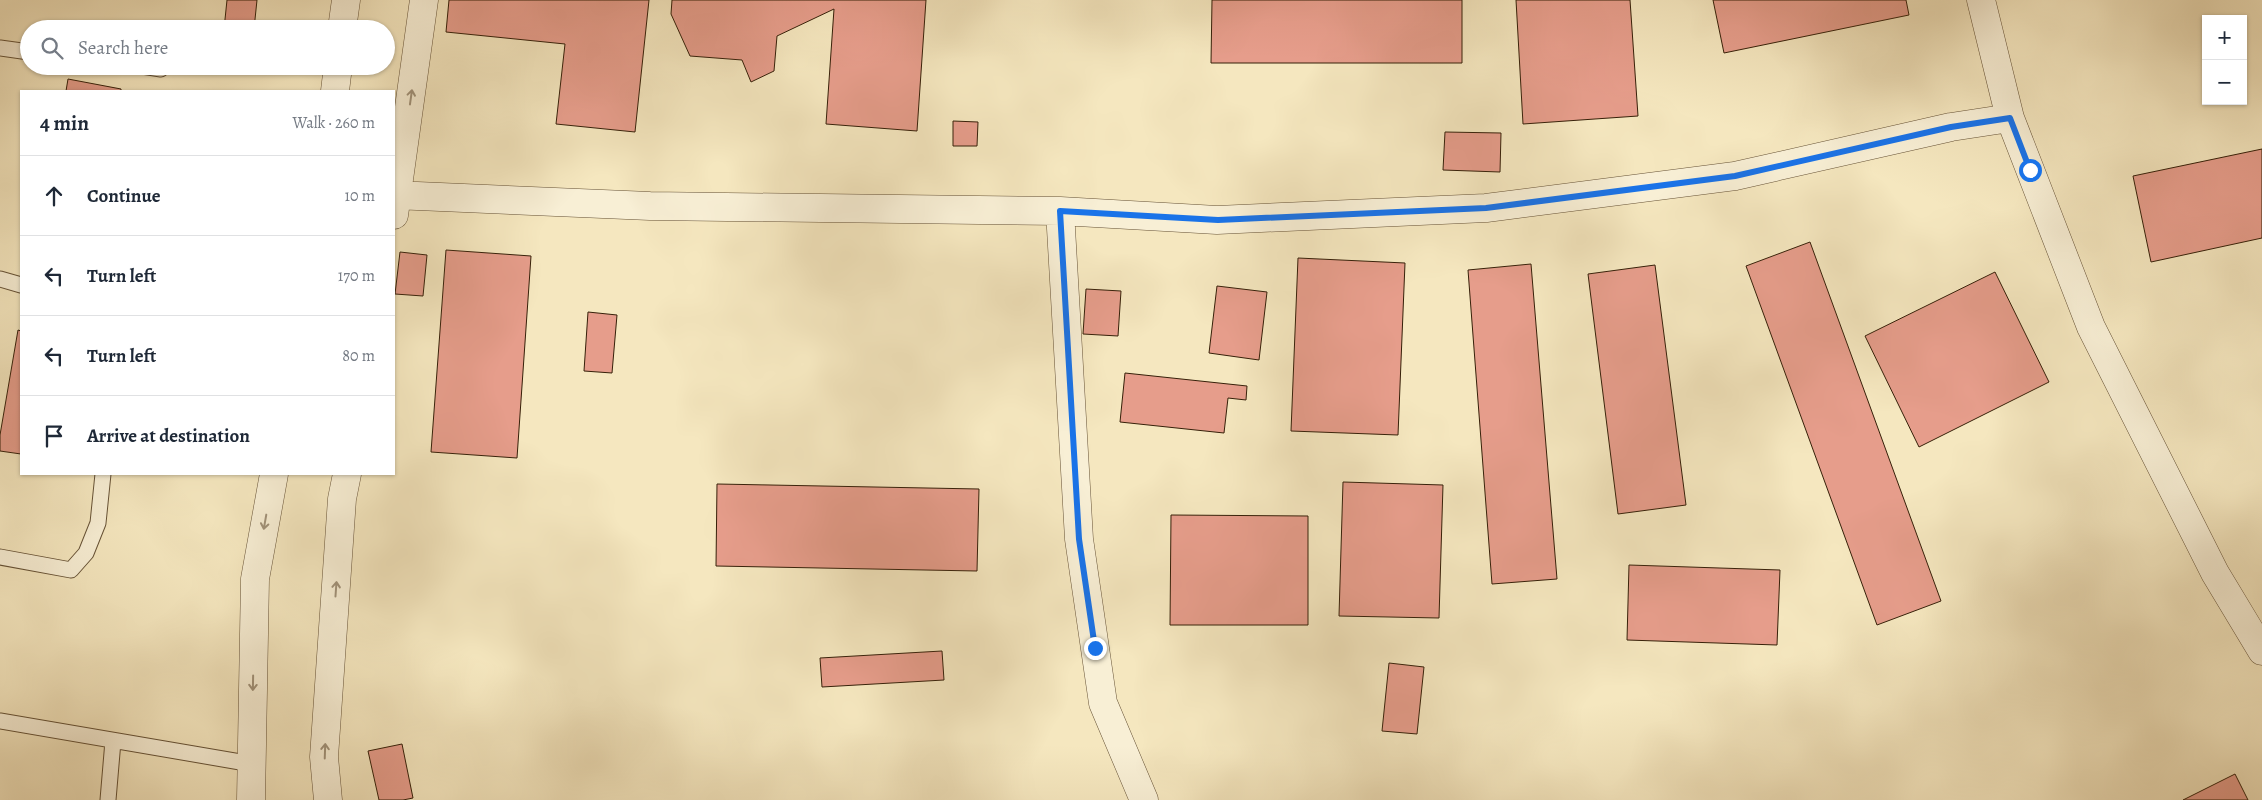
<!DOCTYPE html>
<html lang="en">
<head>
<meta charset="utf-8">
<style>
	:root { --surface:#fff; --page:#f6f6f7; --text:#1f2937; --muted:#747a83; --line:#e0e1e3 }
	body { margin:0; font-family:Alegreya,serif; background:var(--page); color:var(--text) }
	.controls { position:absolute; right:15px; top:15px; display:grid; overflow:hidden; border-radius:0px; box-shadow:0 1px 4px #0004 }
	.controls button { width:45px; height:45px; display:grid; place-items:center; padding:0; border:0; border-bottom:1px solid var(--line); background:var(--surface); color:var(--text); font:25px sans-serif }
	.stop { position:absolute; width:15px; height:15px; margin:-11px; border:4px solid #1a73e8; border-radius:50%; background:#fff }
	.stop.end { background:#1a73e8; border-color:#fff; box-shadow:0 1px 5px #0008 }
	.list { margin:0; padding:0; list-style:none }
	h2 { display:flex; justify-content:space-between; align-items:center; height:65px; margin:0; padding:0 20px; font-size:21px }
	h2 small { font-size:16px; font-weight:400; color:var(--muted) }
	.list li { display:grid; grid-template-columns:32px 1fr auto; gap:15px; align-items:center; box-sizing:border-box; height:80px; padding:0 20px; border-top:1px solid var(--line) }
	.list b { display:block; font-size:19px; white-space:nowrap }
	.list em { font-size:16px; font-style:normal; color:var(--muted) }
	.icon { flex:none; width:28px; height:28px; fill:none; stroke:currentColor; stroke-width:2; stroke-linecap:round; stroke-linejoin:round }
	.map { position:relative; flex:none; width:2262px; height:800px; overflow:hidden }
	.search { position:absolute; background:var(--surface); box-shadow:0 1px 4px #0004; left:20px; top:20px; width:375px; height:55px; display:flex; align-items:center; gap:12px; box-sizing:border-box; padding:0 18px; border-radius:28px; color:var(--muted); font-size:19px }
	.panel { position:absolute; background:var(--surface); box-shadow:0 1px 4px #0004; left:20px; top:90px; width:375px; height:385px; border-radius:0px }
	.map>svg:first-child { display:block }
	.building { fill:#e69d8b; stroke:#362009 }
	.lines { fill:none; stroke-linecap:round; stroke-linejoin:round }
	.service-casing { stroke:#665236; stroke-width:17 }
	.minor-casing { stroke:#665236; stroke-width:29 }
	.service { stroke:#f8efd5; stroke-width:15 }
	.minor { stroke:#f8efd5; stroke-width:28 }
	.oneway { stroke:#a19279 }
	.route { stroke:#1a73e8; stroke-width:6 }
</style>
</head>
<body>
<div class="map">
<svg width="2262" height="800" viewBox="0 0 2262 800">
	<rect width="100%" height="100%" fill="#f5e7bf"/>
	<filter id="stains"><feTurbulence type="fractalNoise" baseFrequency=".004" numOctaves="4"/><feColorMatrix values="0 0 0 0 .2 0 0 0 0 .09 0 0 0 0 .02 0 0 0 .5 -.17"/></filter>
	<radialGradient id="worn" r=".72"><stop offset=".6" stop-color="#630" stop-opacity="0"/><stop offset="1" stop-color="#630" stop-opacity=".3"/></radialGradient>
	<path class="building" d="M227 0H257L254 29H224Z
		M449 0H649L635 132 556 124 565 44 446 32Z
		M672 0H926L917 131 826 124 834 9 777 36 774 71 751 82 742 60 690 56 671 14Z
		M1212 0H1462V63H1211Z
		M1516 0H1630L1638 116 1523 124Z
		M1713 0H1906L1909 15 1724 53Z
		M68 79 121 89V91H66Z
		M953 121 978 122 977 146H953Z
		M1445 132 1501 133 1500 172 1443 170Z
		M2262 149V238L2151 262 2133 176Z
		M1810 242 1941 601 1877 625 1746 266Z
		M446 250 531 256 517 458 431 452Z
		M400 252 427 255 423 296 395 294Z
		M1298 258 1405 263 1398 435 1291 431Z
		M1531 264 1557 579 1492 584 1468 270Z
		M1655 265 1686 505 1618 514 1588 274Z
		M1995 272 2049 382 1919 447 1865 336Z
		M1217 286 1267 292 1259 360 1209 353Z
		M1086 289 1121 291 1118 336 1083 334Z
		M588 312 617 315 612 373 584 371Z
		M18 330 21 331V454L0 451V435Z
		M1125 373 1247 386 1246 400 1228 398 1224 433 1120 422Z
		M1343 482 1443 485 1439 618 1339 616Z
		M717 484 979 489 977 571 716 566Z
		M1171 515 1308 516V625H1170Z
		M1629 565 1780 570 1777 645 1627 640Z
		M942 651 944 680 822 687 820 658Z
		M1389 663 1424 667 1417 734 1382 731Z
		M402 744 413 798 403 800H379L368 751Z
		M2235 774 2248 800H2183Z"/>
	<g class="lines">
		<defs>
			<path id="service" d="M0 48 29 52
				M142 66 161 69
				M0 279 21 285
				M0 557 71 570 86 553 98 523 103 474
				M0 721 252 764
				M108 800 113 741"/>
			<path id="minor" d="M1981 0 2010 118 2091 327 2215 573 2262 651
				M342 29 346 0
				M335 91 338 66
				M394 195 650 206 1060 211 1217 220 1486 208 1735 176 1951 127 2010 118
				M1060 211 1079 539 1103 703 1144 800
				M394 215 424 0
				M251 800 255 579 274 474
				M328 800 324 757 342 499 347 474"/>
		</defs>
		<use href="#service" class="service-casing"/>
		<use href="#minor" class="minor-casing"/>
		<use href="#service" class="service"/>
		<use href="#minor" class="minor"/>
	</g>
	<defs><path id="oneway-shaft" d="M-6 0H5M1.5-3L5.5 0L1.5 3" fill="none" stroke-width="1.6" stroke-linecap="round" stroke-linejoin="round" transform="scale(1.25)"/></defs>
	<g class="oneway">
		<use href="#oneway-shaft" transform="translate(411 97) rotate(-82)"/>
		<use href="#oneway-shaft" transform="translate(265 522) rotate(100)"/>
		<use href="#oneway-shaft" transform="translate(336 589) rotate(-86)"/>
		<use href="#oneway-shaft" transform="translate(253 683) rotate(91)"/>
		<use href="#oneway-shaft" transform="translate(325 751) rotate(-88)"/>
	</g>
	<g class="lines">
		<path class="route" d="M1095 648 1079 539 1060 211 1218 220 1486 208 1735 176 1951 127 2010 118 2030 170"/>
	</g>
	<rect width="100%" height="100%" filter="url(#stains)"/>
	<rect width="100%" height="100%" fill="url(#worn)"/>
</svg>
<div class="controls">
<button>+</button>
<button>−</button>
</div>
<div class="stop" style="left:2030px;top:170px"></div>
<div class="stop end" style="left:1095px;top:648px"></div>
<div class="search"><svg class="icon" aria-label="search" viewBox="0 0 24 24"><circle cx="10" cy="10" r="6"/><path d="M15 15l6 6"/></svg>Search here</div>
<section class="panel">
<h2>4 min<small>Walk · 260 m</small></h2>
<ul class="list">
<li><svg class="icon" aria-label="ahead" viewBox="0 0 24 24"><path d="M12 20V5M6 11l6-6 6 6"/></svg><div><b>Continue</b></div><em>10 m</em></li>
<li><svg class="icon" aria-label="left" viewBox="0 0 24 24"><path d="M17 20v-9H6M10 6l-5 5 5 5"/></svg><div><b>Turn left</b></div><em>170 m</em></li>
<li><svg class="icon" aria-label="left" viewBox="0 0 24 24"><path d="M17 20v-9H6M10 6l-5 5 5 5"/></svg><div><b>Turn left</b></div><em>80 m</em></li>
<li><svg class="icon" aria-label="arrive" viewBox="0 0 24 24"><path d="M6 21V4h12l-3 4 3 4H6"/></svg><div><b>Arrive at destination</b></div></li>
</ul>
</section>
</div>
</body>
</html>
